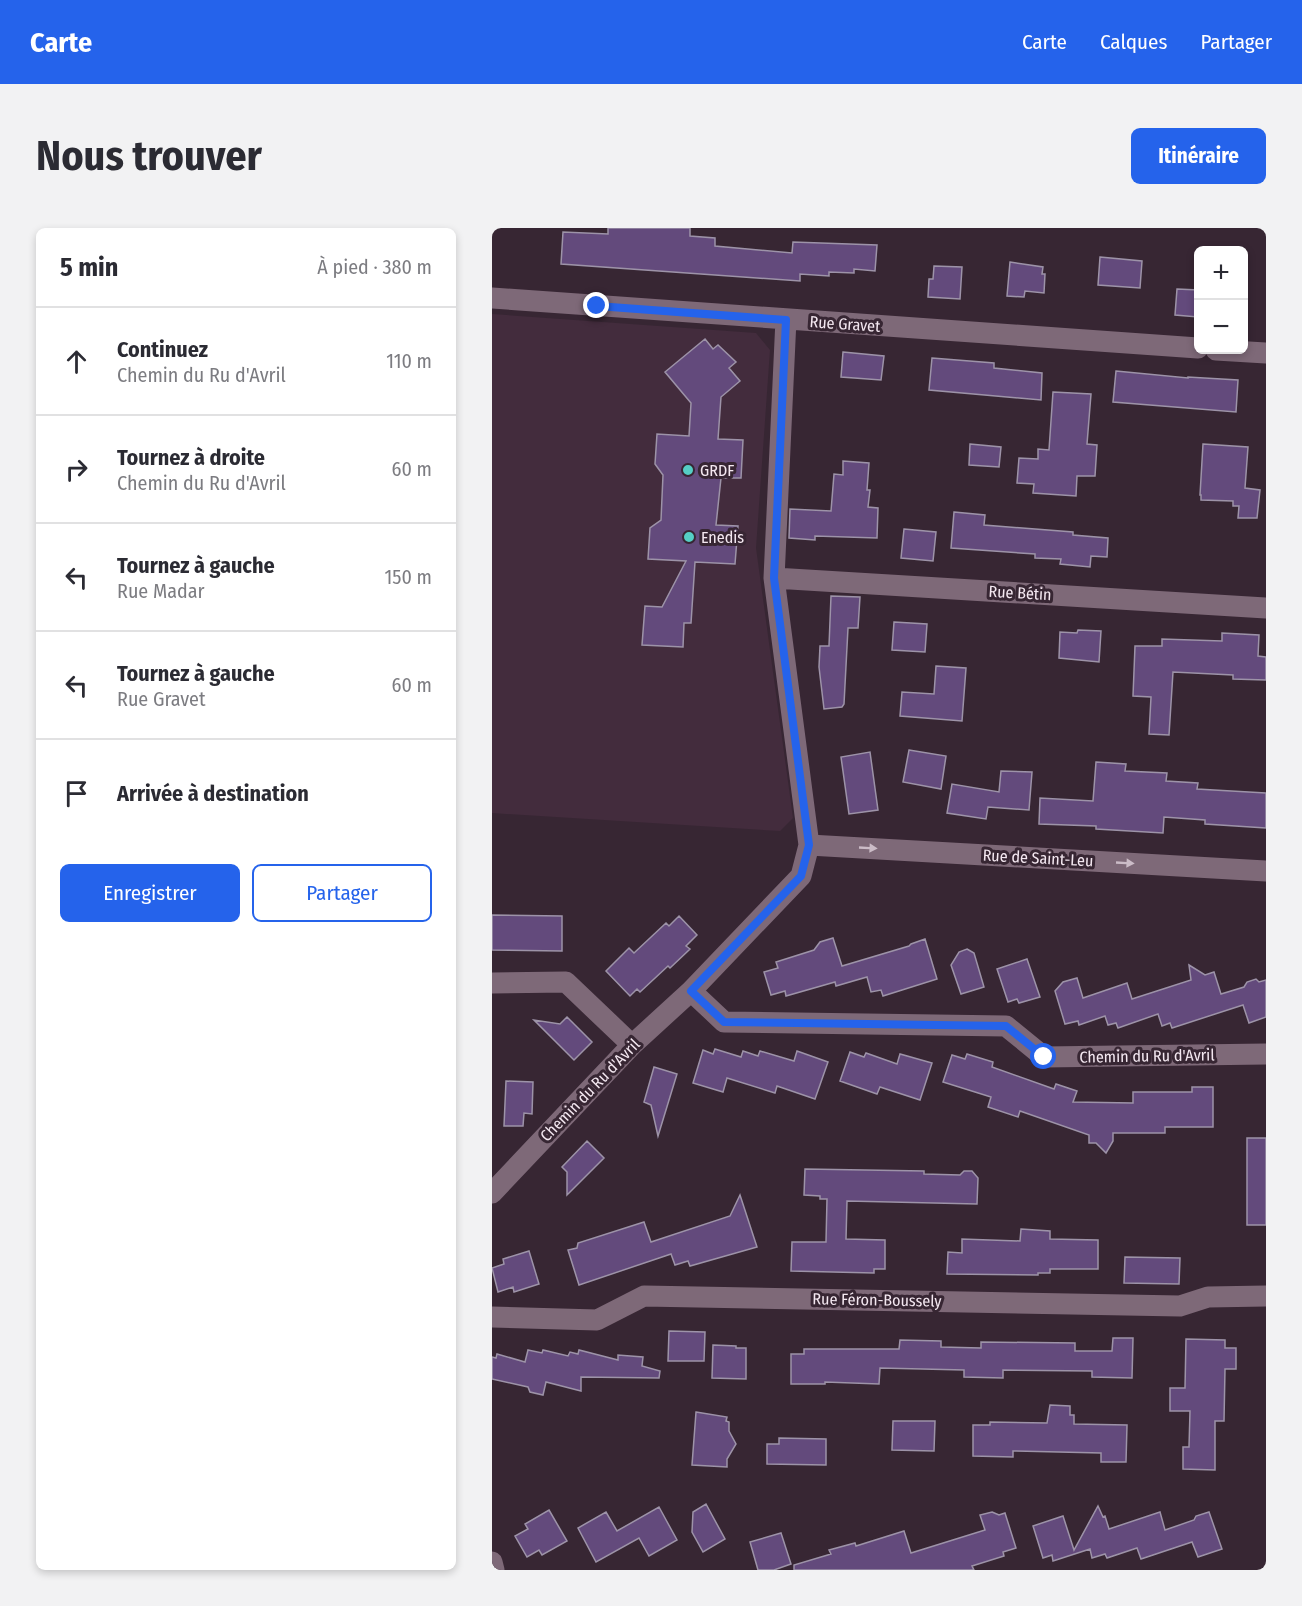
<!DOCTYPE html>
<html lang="fr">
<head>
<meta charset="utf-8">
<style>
	:root { --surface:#fff; --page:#f2f2f3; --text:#2b2b33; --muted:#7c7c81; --line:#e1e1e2; --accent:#2563eb }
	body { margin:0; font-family:"Fira Sans Condensed",sans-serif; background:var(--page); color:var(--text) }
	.controls { position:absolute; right:18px; top:18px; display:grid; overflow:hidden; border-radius:9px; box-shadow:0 3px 9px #0003 }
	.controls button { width:54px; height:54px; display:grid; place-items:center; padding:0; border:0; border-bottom:2px solid var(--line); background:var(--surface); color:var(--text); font:30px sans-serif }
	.stop { position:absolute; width:18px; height:18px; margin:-14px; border:4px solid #2563eb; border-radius:50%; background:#fff }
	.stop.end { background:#2563eb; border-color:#fff; box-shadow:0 2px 6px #0008 }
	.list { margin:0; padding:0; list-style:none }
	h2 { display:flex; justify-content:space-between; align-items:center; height:78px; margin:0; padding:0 24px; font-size:26px }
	h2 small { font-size:20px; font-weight:400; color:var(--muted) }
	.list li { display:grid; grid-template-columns:39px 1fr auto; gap:18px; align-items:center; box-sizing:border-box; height:108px; padding:0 24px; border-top:2px solid var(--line) }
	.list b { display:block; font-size:22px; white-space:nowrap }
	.list p { margin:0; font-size:20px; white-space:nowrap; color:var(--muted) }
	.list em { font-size:20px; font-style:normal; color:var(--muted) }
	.actions { display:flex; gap:12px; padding:18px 24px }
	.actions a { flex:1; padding:14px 0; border:2px solid var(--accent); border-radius:9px; text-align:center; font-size:21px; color:var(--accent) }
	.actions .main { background:var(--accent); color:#fff }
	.icon { flex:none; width:33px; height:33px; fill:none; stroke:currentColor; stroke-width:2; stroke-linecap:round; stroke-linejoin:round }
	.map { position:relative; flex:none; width:774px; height:1342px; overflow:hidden; border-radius:9px }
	header { display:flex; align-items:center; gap:36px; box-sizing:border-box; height:84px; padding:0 30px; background:var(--accent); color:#fff }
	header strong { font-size:28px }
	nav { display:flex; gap:33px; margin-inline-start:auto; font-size:21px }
	.intro { display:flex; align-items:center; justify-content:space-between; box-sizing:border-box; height:144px; padding:0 36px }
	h1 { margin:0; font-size:42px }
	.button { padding:15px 27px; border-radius:9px; background:var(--accent); color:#fff; font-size:21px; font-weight:700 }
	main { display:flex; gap:36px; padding:0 36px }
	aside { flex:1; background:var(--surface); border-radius:9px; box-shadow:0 3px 9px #0003 }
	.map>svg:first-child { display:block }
	.built { fill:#432c3d }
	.building { fill:#634a7c; stroke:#9d93a8; stroke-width:1.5 }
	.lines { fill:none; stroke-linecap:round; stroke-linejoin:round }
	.minor { stroke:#7e6978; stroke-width:21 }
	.oneway { fill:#cbbcc7 }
	.route { stroke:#2563eb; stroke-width:8 }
	.poi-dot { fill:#55cec5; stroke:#372633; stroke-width:2 }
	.labels { text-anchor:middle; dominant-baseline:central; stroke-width:6; stroke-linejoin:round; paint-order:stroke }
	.street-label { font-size:16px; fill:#f4e8f1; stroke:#372633 }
	.poi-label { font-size:16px; fill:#f4e8f1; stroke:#372633; text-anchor:start }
</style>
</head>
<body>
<header>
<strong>Carte</strong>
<nav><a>Carte</a><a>Calques</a><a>Partager</a></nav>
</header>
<div class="intro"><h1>Nous trouver</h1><a class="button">Itinéraire</a></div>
<main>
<aside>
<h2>5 min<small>À pied · 380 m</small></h2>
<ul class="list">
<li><svg class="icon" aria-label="ahead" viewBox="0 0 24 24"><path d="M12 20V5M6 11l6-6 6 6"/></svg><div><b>Continuez</b><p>Chemin du Ru d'Avril</p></div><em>110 m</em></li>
<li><svg class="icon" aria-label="right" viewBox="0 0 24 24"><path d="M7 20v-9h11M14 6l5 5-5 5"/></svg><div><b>Tournez à droite</b><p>Chemin du Ru d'Avril</p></div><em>60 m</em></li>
<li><svg class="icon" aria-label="left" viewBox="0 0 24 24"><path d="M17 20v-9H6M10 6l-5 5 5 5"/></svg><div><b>Tournez à gauche</b><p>Rue Madar</p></div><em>150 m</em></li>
<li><svg class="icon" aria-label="left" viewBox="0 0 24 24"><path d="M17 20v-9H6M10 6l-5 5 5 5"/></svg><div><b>Tournez à gauche</b><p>Rue Gravet</p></div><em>60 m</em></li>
<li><svg class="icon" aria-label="arrive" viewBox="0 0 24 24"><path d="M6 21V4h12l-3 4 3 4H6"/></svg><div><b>Arrivée à destination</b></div></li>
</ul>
<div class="actions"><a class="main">Enregistrer</a><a>Partager</a></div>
</aside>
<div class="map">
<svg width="774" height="1342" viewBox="0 0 774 1342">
	<rect width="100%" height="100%" fill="#372633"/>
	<path class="built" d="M0 86 264 105 278 122 264 320 301 590 288 603 0 585Z"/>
	<path class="building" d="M116 0H198V8L223 10V18L300 25 301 14 385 17 383 43 362 41V45L337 44V48L308 46V53L69 36 71 4 116 6Z
		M608 29 650 33 648 60 606 57Z
		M518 34 551 39 550 46H553L552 65 533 63 532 69 515 68Z
		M442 38 470 39 468 71 436 69 437 51H441Z
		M685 61 706 62V89L683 87Z
		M213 111 221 121 226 117 244 134 237 140 248 153 229 169 226 211 251 212 249 250H229L224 297 246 298 243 336 203 334 199 395H192L191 419 150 417 153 378 170 379 194 333 156 331 158 300 169 292 171 247 163 236 165 206 197 208 199 175 173 144Z
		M351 124 392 128 389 152 349 149Z
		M440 130 502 135V140L550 145 549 172 437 162Z
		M624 143 696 150V149L746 152 744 184 621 174Z
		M561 164 599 166 595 216 605 217 603 248H585L584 268 541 265 542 256 525 255 527 230 546 231V221L557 222Z
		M478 216 509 219 507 239 477 237Z
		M711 216 756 219 753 260 768 262 765 290H746L747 278H741V273L709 272V267H708Z
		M351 233 377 235 375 262H378L376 279 386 280 385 310 323 308V312L297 310 298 281 339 283 342 246 351 247Z
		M462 284 493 287 492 297 581 304V307L616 310 615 329 599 328 598 339 568 336 569 331 543 330V326L459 320Z
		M412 301 444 304 441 333 409 330Z
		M339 368 368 369 366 400H356L352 476 350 479 332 481 327 439 328 418H337Z
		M402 394 435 396 433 424 400 422Z
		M586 402 609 403 607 434 567 430 568 404 585 405Z
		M730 405 767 407 766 428 774 429V452L741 451V447L681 444 677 507 657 506 659 469 641 468 643 418H670V411L730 413Z
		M444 438 474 440 470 493 408 488 410 464 442 466Z
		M417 522 454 528 449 561 411 554Z
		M378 524 386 582 357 586 349 529Z
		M604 534 634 536 633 543 675 545 674 553 706 555 705 561 774 565V600L713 596V592L672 589 671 605 604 601V598L547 596 548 570 601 573Z
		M509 543 540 544 537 582 496 579 494 591 455 585 460 556 507 564Z
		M0 687 70 688V723L0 722Z
		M187 688 205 707 194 718 198 721 178 740 176 738 148 764 145 761 138 768 114 743 137 720 142 725 174 695 177 698Z
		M341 710 350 738 417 718 419 716 433 711 445 751 391 768 389 762 379 764 375 749 344 758 343 754 294 768 293 763 279 767 272 744 286 740 284 734 322 722 328 714Z
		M475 721 482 725 492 759 469 766 459 737 467 724Z
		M535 731 548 769 527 775 525 771 516 774 505 741Z
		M697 737 713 747 722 744 729 766 752 759 755 754 764 751 767 754 774 752V789L757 795 751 777 680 800 678 795 670 798 666 786 626 800 624 795 616 797 613 788 587 797 586 793 573 796 563 763 571 754 585 750 591 770 635 755 640 771 699 752Z
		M75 789 100 814 82 832 42 792 68 796Z
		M223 821 249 829 251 823 266 828 268 823 302 833 305 823 336 834 323 871 285 858 283 865 235 850 231 864 201 855 211 822 221 826Z
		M358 824 372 829 374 825 405 836 408 826 440 835 428 872 388 859 385 866 348 853Z
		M475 826 501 834 500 839 562 861 564 856 585 863 581 874 641 875V864H700V859H721V899H673V905H621V913L614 925 604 915H597V907L528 883 526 889 496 879 499 869 451 854 460 827 473 831Z
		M162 839 185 846 166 908 159 877 152 874Z
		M14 853 41 854 40 886 32 885 31 898H12Z
		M755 910H774V997H755Z
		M95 913 112 930 75 967V944L70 939Z
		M313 941 432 943V946L468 947 472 943H480L486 950 485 976 355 973 354 1011 393 1012V1041H382V1045L299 1043 300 1014H334L335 971H328V968L312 967Z
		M248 967 265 1019 198 1038 196 1033 183 1037 179 1026 87 1057 76 1022 85 1020 86 1015 152 994 159 1014 238 988Z
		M529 1001 558 1003V1011L606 1012V1041H558V1045H546V1047L455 1046 456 1024 470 1025V1011L528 1013Z
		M37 1023 47 1056 22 1064 21 1059 6 1064 0 1040 12 1036 11 1031Z
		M633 1029 688 1030 687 1056 632 1055Z
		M177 1103 213 1104 212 1133H176Z
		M621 1110H641L640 1150 600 1149V1143L511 1142V1150L472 1149V1142L388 1140 387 1156 333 1154V1156H299V1126H312V1121H407L408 1112 449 1113V1119L489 1120V1114L583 1115V1123H620Z
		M694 1111 733 1112V1120H744V1141H733L732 1193H723V1242L691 1241V1219H697L698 1183H678V1160H693Z
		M221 1117 244 1118V1120H254V1151L220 1150Z
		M36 1122 50 1125 51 1122 76 1128 78 1124 86 1126 87 1122 126 1132V1127L151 1129 150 1138 168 1143 167 1150 89 1149V1163L54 1154 51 1167 38 1164 36 1159 0 1151V1129L4 1130 5 1126 33 1134Z
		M558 1177 578 1178V1187H582V1196L635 1197 634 1234H609V1225L521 1223V1229L481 1228V1197H498V1194L555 1195Z
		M204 1184 235 1189 234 1193 237 1194V1203L244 1216 235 1231V1239L200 1237Z
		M401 1193H443L442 1223 400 1222Z
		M287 1210 334 1211V1237L275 1236V1216H287Z
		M214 1276 233 1311 211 1324 200 1304 201 1284Z
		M606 1278 611 1289 613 1288 617 1301 668 1284 673 1302 702 1292 704 1288 717 1284 730 1321 706 1329 700 1314 649 1331 645 1320 615 1330 613 1326 600 1330 598 1321 561 1333 560 1327 551 1330 541 1298 571 1288 582 1322Z
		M167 1279 185 1312 157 1328 147 1310 104 1334 86 1300 114 1284 125 1303Z
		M57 1282 75 1313 50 1327 47 1322 35 1329 23 1308 36 1301 33 1296Z
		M500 1284 507 1287 513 1285 524 1320 511 1324 512 1328 480 1338 482 1342H302V1337L339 1326 337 1322 363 1315 364 1318 412 1303 419 1325 493 1302 488 1287Z
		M289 1305 299 1336 282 1342H266L258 1314Z"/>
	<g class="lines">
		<path class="minor" d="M0 70 706 120
			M724 122 774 125
			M282 350 774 380
			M317 617 774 643
			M0 755 74 754 140 817
			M199 763 232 794 514 798 552 829 774 826
			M0 965 140 817 199 763 309 648 317 617 282 350 294 91
			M0 1089 105 1092 152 1068 688 1078 716 1069 774 1068
			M0 1334 2 1342"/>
	</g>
	<defs><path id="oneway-solid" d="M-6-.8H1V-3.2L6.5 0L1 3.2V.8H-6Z" transform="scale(1.5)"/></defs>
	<g class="oneway">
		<use href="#oneway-solid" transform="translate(376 620) rotate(3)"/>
		<use href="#oneway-solid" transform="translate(633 635) rotate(3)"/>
	</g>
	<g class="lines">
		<path class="route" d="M105 78 294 92 282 350 317 617 309 648 199 763 232 794 514 798 552 829"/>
	</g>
	<g class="poi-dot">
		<circle cx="196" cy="242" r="6"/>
		<circle cx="197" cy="309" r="6"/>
	</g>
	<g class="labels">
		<g class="street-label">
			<text transform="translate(353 96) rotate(4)">Rue Gravet</text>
			<text transform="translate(528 365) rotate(3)">Rue Bétin</text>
			<text transform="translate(546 630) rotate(3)">Rue de Saint-Leu</text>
			<text transform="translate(655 828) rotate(-1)">Chemin du Ru d'Avril</text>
			<text transform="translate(98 862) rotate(-46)">Chemin du Ru d'Avril</text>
			<text transform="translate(385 1072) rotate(1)">Rue Féron-Boussely</text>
		</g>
		<g class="poi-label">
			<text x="208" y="242">GRDF</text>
			<text x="209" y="309">Enedis</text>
		</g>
	</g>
</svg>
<div class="controls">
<button>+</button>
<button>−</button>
</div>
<div class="stop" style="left:552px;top:829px"></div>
<div class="stop end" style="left:105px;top:78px"></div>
</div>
</main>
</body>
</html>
